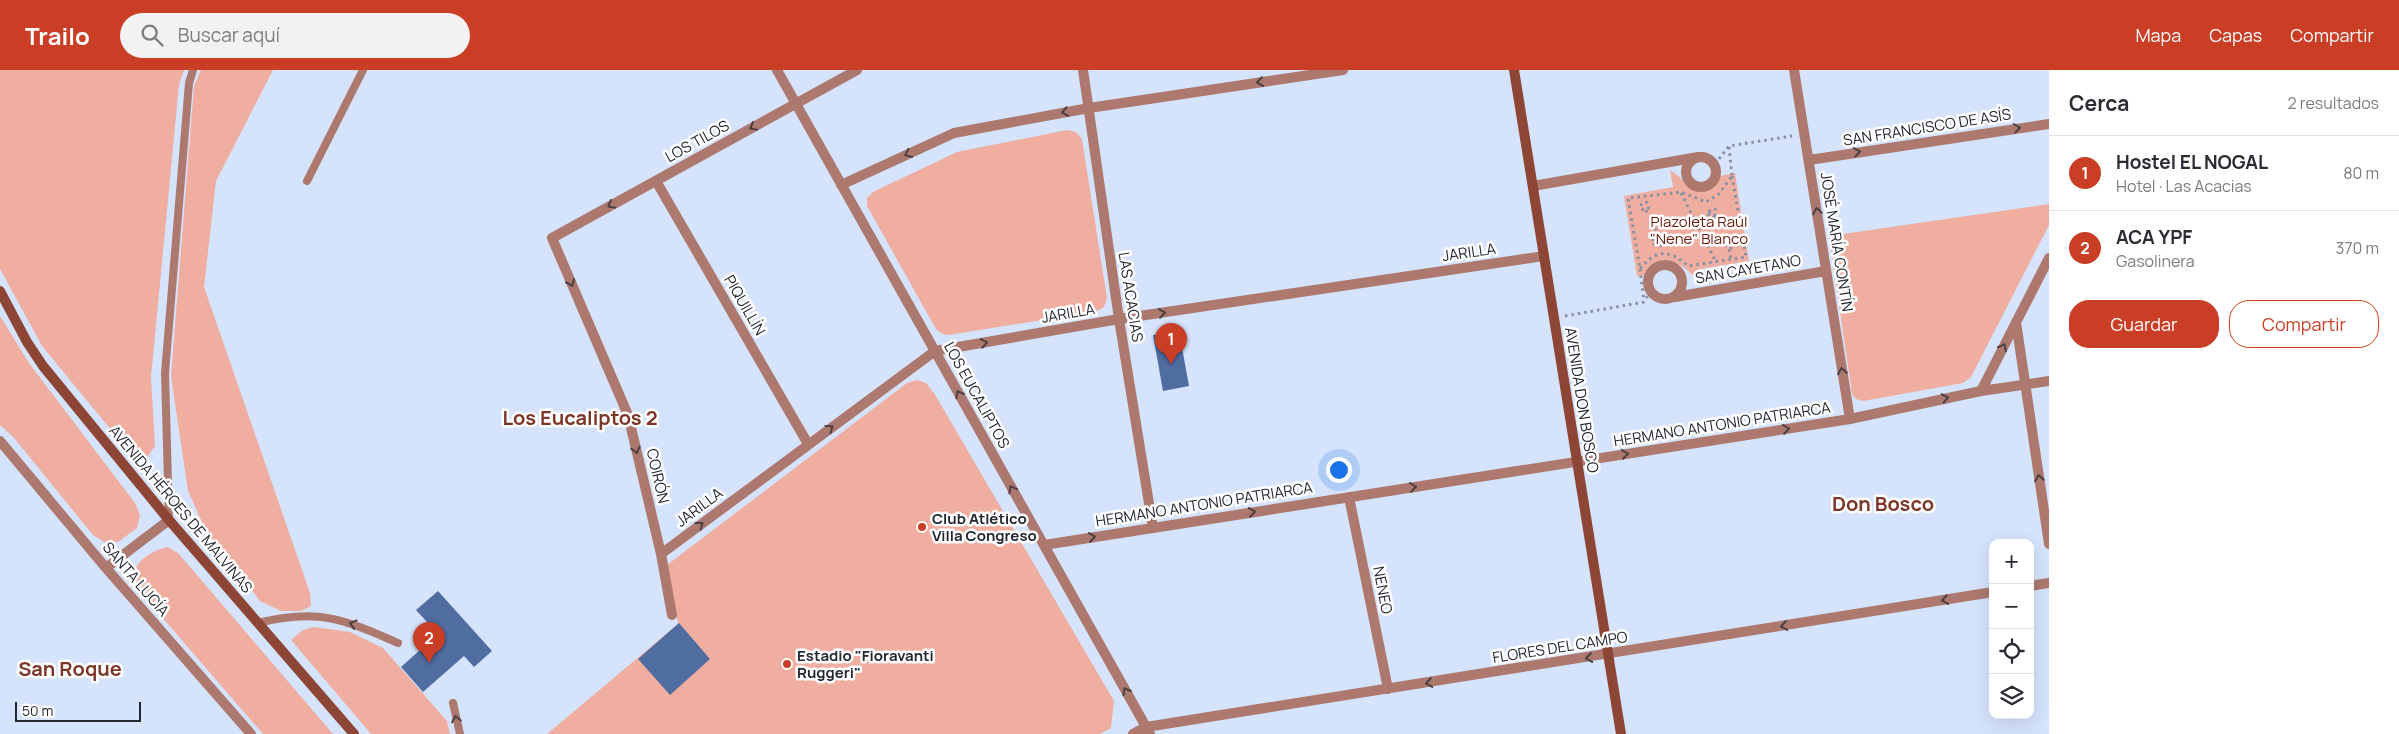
<!DOCTYPE html>
<html lang="es">
<head>
<meta charset="utf-8">
<style>
	:root { --surface:#fff; --page:#f2f2f3; --text:#2b2b33; --muted:#7c7c81; --line:#e1e1e2; --accent:#c93e25 }
	body { margin:0; font-family:Manrope,sans-serif; background:var(--page); color:var(--text) }
	.controls { position:absolute; right:15px; bottom:15px; display:grid; overflow:hidden; border-radius:10px; box-shadow:0 5px 20px #0002 }
	.controls button { width:45px; height:45px; display:grid; place-items:center; padding:0; border:0; border-bottom:1px solid var(--line); background:var(--surface); color:var(--text); font:25px sans-serif }
	.scale { position:absolute; left:15px; bottom:12px; width:126px; box-sizing:border-box; padding-left:5px; border:2px solid #222730; border-top:0; font-size:14px; line-height:18px; white-space:nowrap; color:#222730; -webkit-text-stroke:4px #fff; paint-order:stroke }
	.you { position:absolute; left:1338px; top:399px; width:18px; height:18px; margin:-12px; border:4px solid #fff; border-radius:50%; background:#1a73e8; box-shadow:0 0 0 8px #1a73e833 }
	.badge { display:grid; place-items:center; width:32px; height:32px; border-radius:50%; background:var(--accent); color:#fff; font-size:16px; font-weight:700 }
	.pin { position:absolute; translate:-50% -41px; filter:drop-shadow(0 1px 2px #0008) }
	.pin::after { content:''; position:absolute; top:26px; width:18px; height:15px; background:inherit; clip-path:polygon(0 0,100% 0,50% 100%) }
	.list { margin:0; padding:0; list-style:none }
	h2 { display:flex; justify-content:space-between; align-items:center; height:65px; margin:0; padding:0 20px; font-size:21px }
	h2 small { font-size:16px; font-weight:400; color:var(--muted) }
	.list li { display:grid; grid-template-columns:32px 1fr auto; gap:15px; align-items:center; box-sizing:border-box; height:75px; padding:0 20px; border-top:1px solid var(--line) }
	.list b { display:block; font-size:19px; white-space:nowrap }
	.list p { margin:0; font-size:16px; white-space:nowrap; color:var(--muted) }
	.list em { font-size:16px; font-style:normal; color:var(--muted) }
	.actions { display:flex; gap:10px; padding:15px 20px }
	.actions a { flex:1; padding:11px 0; border:1px solid var(--accent); border-radius:20px; text-align:center; font-size:18px; color:var(--accent) }
	.actions .main { background:var(--accent); color:#fff }
	.icon { flex:none; width:28px; height:28px; fill:none; stroke:currentColor; stroke-width:2; stroke-linecap:round; stroke-linejoin:round }
	.map { position:relative; flex:none; width:2049px; height:664px; overflow:hidden }
	header { display:flex; align-items:center; gap:30px; box-sizing:border-box; height:70px; padding:0 25px; background:var(--accent); color:#fff }
	header strong { font-size:24px }
	nav { display:flex; gap:28px; margin-inline-start:auto; font-size:18px }
	.search { width:350px; height:45px; background:var(--page); display:flex; align-items:center; gap:12px; box-sizing:border-box; padding:0 18px; border-radius:28px; color:var(--muted); font-size:19px }
	main { display:flex }
	aside { flex:1; background:var(--surface) }
	.map>svg:first-child { display:block }
	.green { fill:#efaea0 }
	.building { fill:#506da2 }
	.lines { fill:none; stroke-linecap:round; stroke-linejoin:round }
	.path { stroke:#8791a3; stroke-width:3; stroke-dasharray:2.5 4; stroke-linecap:butt }
	.service { stroke:#ad796e; stroke-width:8 }
	.minor { stroke:#ad796e; stroke-width:10 }
	.secondary { stroke:#8d4536; stroke-width:10 }
	.oneway { stroke:#4c4043 }
	.poi-dot { fill:#c93e25; stroke:#fff; stroke-width:2 }
	.labels { text-anchor:middle; dominant-baseline:central; stroke-width:5; stroke-linejoin:round; paint-order:stroke }
	.street-label { font-size:15px; fill:#222730; stroke:#fff }
	.park-label { font-size:15px; fill:#6c1808; stroke:#fff }
	.poi-label { font-size:15px; font-weight:bold; fill:#222730; stroke:#fff; text-anchor:start }
	.district-label { font-size:20px; font-weight:bold; fill:#7b3628; stroke:#fff }
</style>
</head>
<body>
<header>
<strong>Trailo</strong>
<div class="search"><svg class="icon" aria-label="search" viewBox="0 0 24 24"><circle cx="10" cy="10" r="6"/><path d="M15 15l6 6"/></svg>Buscar aquí</div>
<nav><a>Mapa</a><a>Capas</a><a>Compartir</a></nav>
</header>
<main>
<div class="map">
<svg width="2049" height="664" viewBox="0 0 2049 664">
	<rect width="100%" height="100%" fill="#d5e3fc"/>
	<path class="green" d="M0 0H184L179 15 151 307 155 376 148 386H135L126 378 42 276 0 199Z
		M201 0H273L216 111 204 217 310 523 311 536 301 541H281L260 531 206 461 188 421 171 306 194 16Z
		M1067 60 1076 62 1082 69 1107 228 1104 237 1097 241 949 265 942 264 936 259 867 136V128L873 122 957 82Z
		M1670 100C1686 109 1693 129 1714 117L1720 106 1735 103 1749 191 1700 199 1702 214C1688 201 1675 184 1653 193L1643 206H1637L1624 126 1673 117Z
		M2049 134V155L1971 307 1963 313 1863 331 1856 329 1852 324 1829 166Z
		M0 246 29 293 135 433 140 445 137 458 118 472 106 473 93 465 14 368 0 355Z
		M917 310 926 313 934 323 1114 631 1111 658 1100 664H547L678 554 667 495 907 313Z
		M168 477 179 484 333 664H263L135 516C128 495 149 481 168 477Z
		M314 557 350 562 383 578 447 651 450 664H371L291 570 303 560Z"/>
	<path class="building" d="M1179 261 1189 316 1163 321 1153 265Z
		M438 521 492 581 474 597 464 586 423 622 401 597 438 564 416 540Z
		M679 553 710 589 670 625 638 589Z"/>
	<g class="lines">
		<path class="path" d="M1729 77 1732 106
			M1715 94 1729 76 1792 66
			M1732 106 1746 187 1688 196C1670 180 1656 178 1640 199L1628 128 1681 122 1706 132 1719 124Z
			M1681 123 1716 192
			M1641 136a4 4 0 1 1 8 0a4 4 0 1 1-8 0Z
			M1709.5 142a3.5 3.5 0 1 1 7 0a3.5 3.5 0 1 1-7 0Z
			M1646 140 1649 146
			M1713 146 1718 153
			M1696 152 1710 144
			M1655 158 1657 166
			M1724 164 1727 173
			M1653 171a5 5 0 1 1 10 0a5 5 0 1 1-10 0Z
			M1662 171 1673 164
			M1725.5 175a3.5 3.5 0 1 1 7 0a3.5 3.5 0 1 1-7 0Z
			M1729 179 1731 190
			M1640 199 1644 231
			M1565 246 1644 232 1650 222"/>
		<path class="service" d="M307 111 363 0
			M169 450 165 303 189 13 193 0
			M258 553C318 538 343 549 398 573
			M453 633 460 664"/>
		<path class="minor" d="M777 0 1150 664
			M1083 0 1119 249 1153 458
			M1794 0 1850 349
			M1686 102a15 15 0 1 1 30 0a15 15 0 1 1-30 0Z
			M1809 90 2049 54
			M656 111 808 374
			M841 115 954 63 1089 38 1343 0
			M1533 116 1698 87
			M1648 212a17 17 0 1 1 34 0a17 17 0 1 1-34 0Z
			M1675 227 1826 201
			M2016 252 2049 474
			M1981 321 2049 188
			M0 371 106 498 251 664
			M1349 427 1388 619
			M1044 475 1850 349 1981 321 2049 311
			M661 484 935 281 1119 249 1544 186
			M106 498 169 450
			M2030 516 2049 513
			M672 545 661 484 628 345 552 168 857 0
			M1133 664 1146 657 1993 522"/>
		<path class="secondary" d="M1514 0 1621 664
			M0 221 27 272 43 296 169 450 354 664"/>
	</g>
	<defs><path id="oneway-chevron" d="M-2-3.5L2.5 0L-2 3.5" fill="none" stroke-width="1.6" stroke-linecap="round" stroke-linejoin="round" transform="scale(1.25)"/></defs>
	<g class="oneway">
		<use href="#oneway-chevron" transform="translate(1260 12) rotate(172)"/>
		<use href="#oneway-chevron" transform="translate(1065 42) rotate(169)"/>
		<use href="#oneway-chevron" transform="translate(753 57) rotate(151)"/>
		<use href="#oneway-chevron" transform="translate(2017 58) rotate(-9)"/>
		<use href="#oneway-chevron" transform="translate(1857 82) rotate(-9)"/>
		<use href="#oneway-chevron" transform="translate(908 84) rotate(155)"/>
		<use href="#oneway-chevron" transform="translate(611 135) rotate(151)"/>
		<use href="#oneway-chevron" transform="translate(1817 141) rotate(-99)"/>
		<use href="#oneway-chevron" transform="translate(571 213) rotate(67)"/>
		<use href="#oneway-chevron" transform="translate(1162 243) rotate(-8)"/>
		<use href="#oneway-chevron" transform="translate(984 273) rotate(-10)"/>
		<use href="#oneway-chevron" transform="translate(2003 277) rotate(-63)"/>
		<use href="#oneway-chevron" transform="translate(1842 301) rotate(-99)"/>
		<use href="#oneway-chevron" transform="translate(959 324) rotate(-119)"/>
		<use href="#oneway-chevron" transform="translate(1945 328) rotate(-12)"/>
		<use href="#oneway-chevron" transform="translate(830 358) rotate(-36)"/>
		<use href="#oneway-chevron" transform="translate(1786 359) rotate(-9)"/>
		<use href="#oneway-chevron" transform="translate(636 380) rotate(77)"/>
		<use href="#oneway-chevron" transform="translate(1625 384) rotate(-9)"/>
		<use href="#oneway-chevron" transform="translate(2039 408) rotate(-99)"/>
		<use href="#oneway-chevron" transform="translate(1413 417) rotate(-9)"/>
		<use href="#oneway-chevron" transform="translate(1012 419) rotate(-119)"/>
		<use href="#oneway-chevron" transform="translate(1252 442) rotate(-9)"/>
		<use href="#oneway-chevron" transform="translate(700 455) rotate(-37)"/>
		<use href="#oneway-chevron" transform="translate(1092 467) rotate(-9)"/>
		<use href="#oneway-chevron" transform="translate(1945 530) rotate(171)"/>
		<use href="#oneway-chevron" transform="translate(353 554) rotate(-163)"/>
		<use href="#oneway-chevron" transform="translate(1784 556) rotate(171)"/>
		<use href="#oneway-chevron" transform="translate(1589 588) rotate(171)"/>
		<use href="#oneway-chevron" transform="translate(1429 613) rotate(171)"/>
		<use href="#oneway-chevron" transform="translate(1126 621) rotate(-119)"/>
		<use href="#oneway-chevron" transform="translate(456 649) rotate(-101)"/>
	</g>
	<g class="poi-dot">
		<circle cx="922" cy="457" r="5"/>
		<circle cx="787" cy="594" r="5"/>
	</g>
	<g class="labels">
		<g class="street-label">
			<text transform="translate(1927 57) rotate(-9)">SAN FRANCISCO DE ASÍS</text>
			<text transform="translate(697 71) rotate(-29)">LOS TILOS</text>
			<text transform="translate(1837 172) rotate(81)">JOSÉ MARÍA CONTÍN</text>
			<text transform="translate(1469 182) rotate(-8)">JARILLA</text>
			<text transform="translate(1748 199) rotate(-10)">SAN CAYETANO</text>
			<text transform="translate(1131 227) rotate(81)">LAS ACACIAS</text>
			<text transform="translate(745 235) rotate(60)">PIQUILLÍN</text>
			<text transform="translate(1068 243) rotate(-10)">JARILLA</text>
			<text transform="translate(977 325) rotate(61)">LOS EUCALIPTOS</text>
			<text transform="translate(1582 330) rotate(81)">AVENIDA DON BOSCO</text>
			<text transform="translate(1722 354) rotate(-9)">HERMANO ANTONIO PATRIARCA</text>
			<text transform="translate(658 406) rotate(77)">COIRÓN</text>
			<text transform="translate(1204 434) rotate(-9)">HERMANO ANTONIO PATRIARCA</text>
			<text transform="translate(699 437) rotate(-37)">JARILLA</text>
			<text transform="translate(181 439) rotate(50)">AVENIDA HÉROES DE MALVINAS</text>
			<text transform="translate(136 509) rotate(49)">SANTA LUCÍA</text>
			<text transform="translate(1383 520) rotate(79)">NENEO</text>
			<text transform="translate(1560 577) rotate(-9)">FLORES DEL CAMPO</text>
		</g>
		<g class="park-label">
			<text x="1699" y="151">Plazoleta Raúl<tspan x="1699" dy="17">"Nene" Blanco</tspan></text>
		</g>
		<g class="poi-label">
			<text x="932" y="448">Club Atlético<tspan x="932" dy="17">Villa Congreso</tspan></text>
			<text x="797" y="585">Estadio "Fioravanti<tspan x="797" dy="17">Ruggeri"</tspan></text>
		</g>
		<g class="district-label">
			<text x="580" y="347">Los Eucaliptos 2</text>
			<text x="1883" y="433">Don Bosco</text>
			<text x="70" y="598">San Roque</text>
		</g>
	</g>
</svg>
<div class="controls">
<button>+</button>
<button>−</button>
<button><svg class="icon" aria-label="locate" viewBox="0 0 24 24"><circle cx="12" cy="12" r="6"/><path d="M12 2v4M12 18v4M2 12h4M18 12h4"/></svg></button>
<button><svg class="icon" aria-label="layers" viewBox="0 0 24 24"><path d="M12 4l9 5-9 5-9-5zM3 14l9 5 9-5"/></svg></button>
</div>
<div class="scale">50 m</div>
<div class="you"></div>
<div class="pin badge" style="left:1171px;top:294px">1</div>
<div class="pin badge" style="left:429px;top:593px">2</div>
</div>
<aside>
<h2>Cerca<small>2 resultados</small></h2>
<ul class="list">
<li><span class="badge">1</span><div><b>Hostel EL NOGAL</b><p>Hotel · Las Acacias</p></div><em>80 m</em></li>
<li><span class="badge">2</span><div><b>ACA YPF</b><p>Gasolinera</p></div><em>370 m</em></li>
</ul>
<div class="actions"><a class="main">Guardar</a><a>Compartir</a></div>
</aside>
</main>
</body>
</html>
